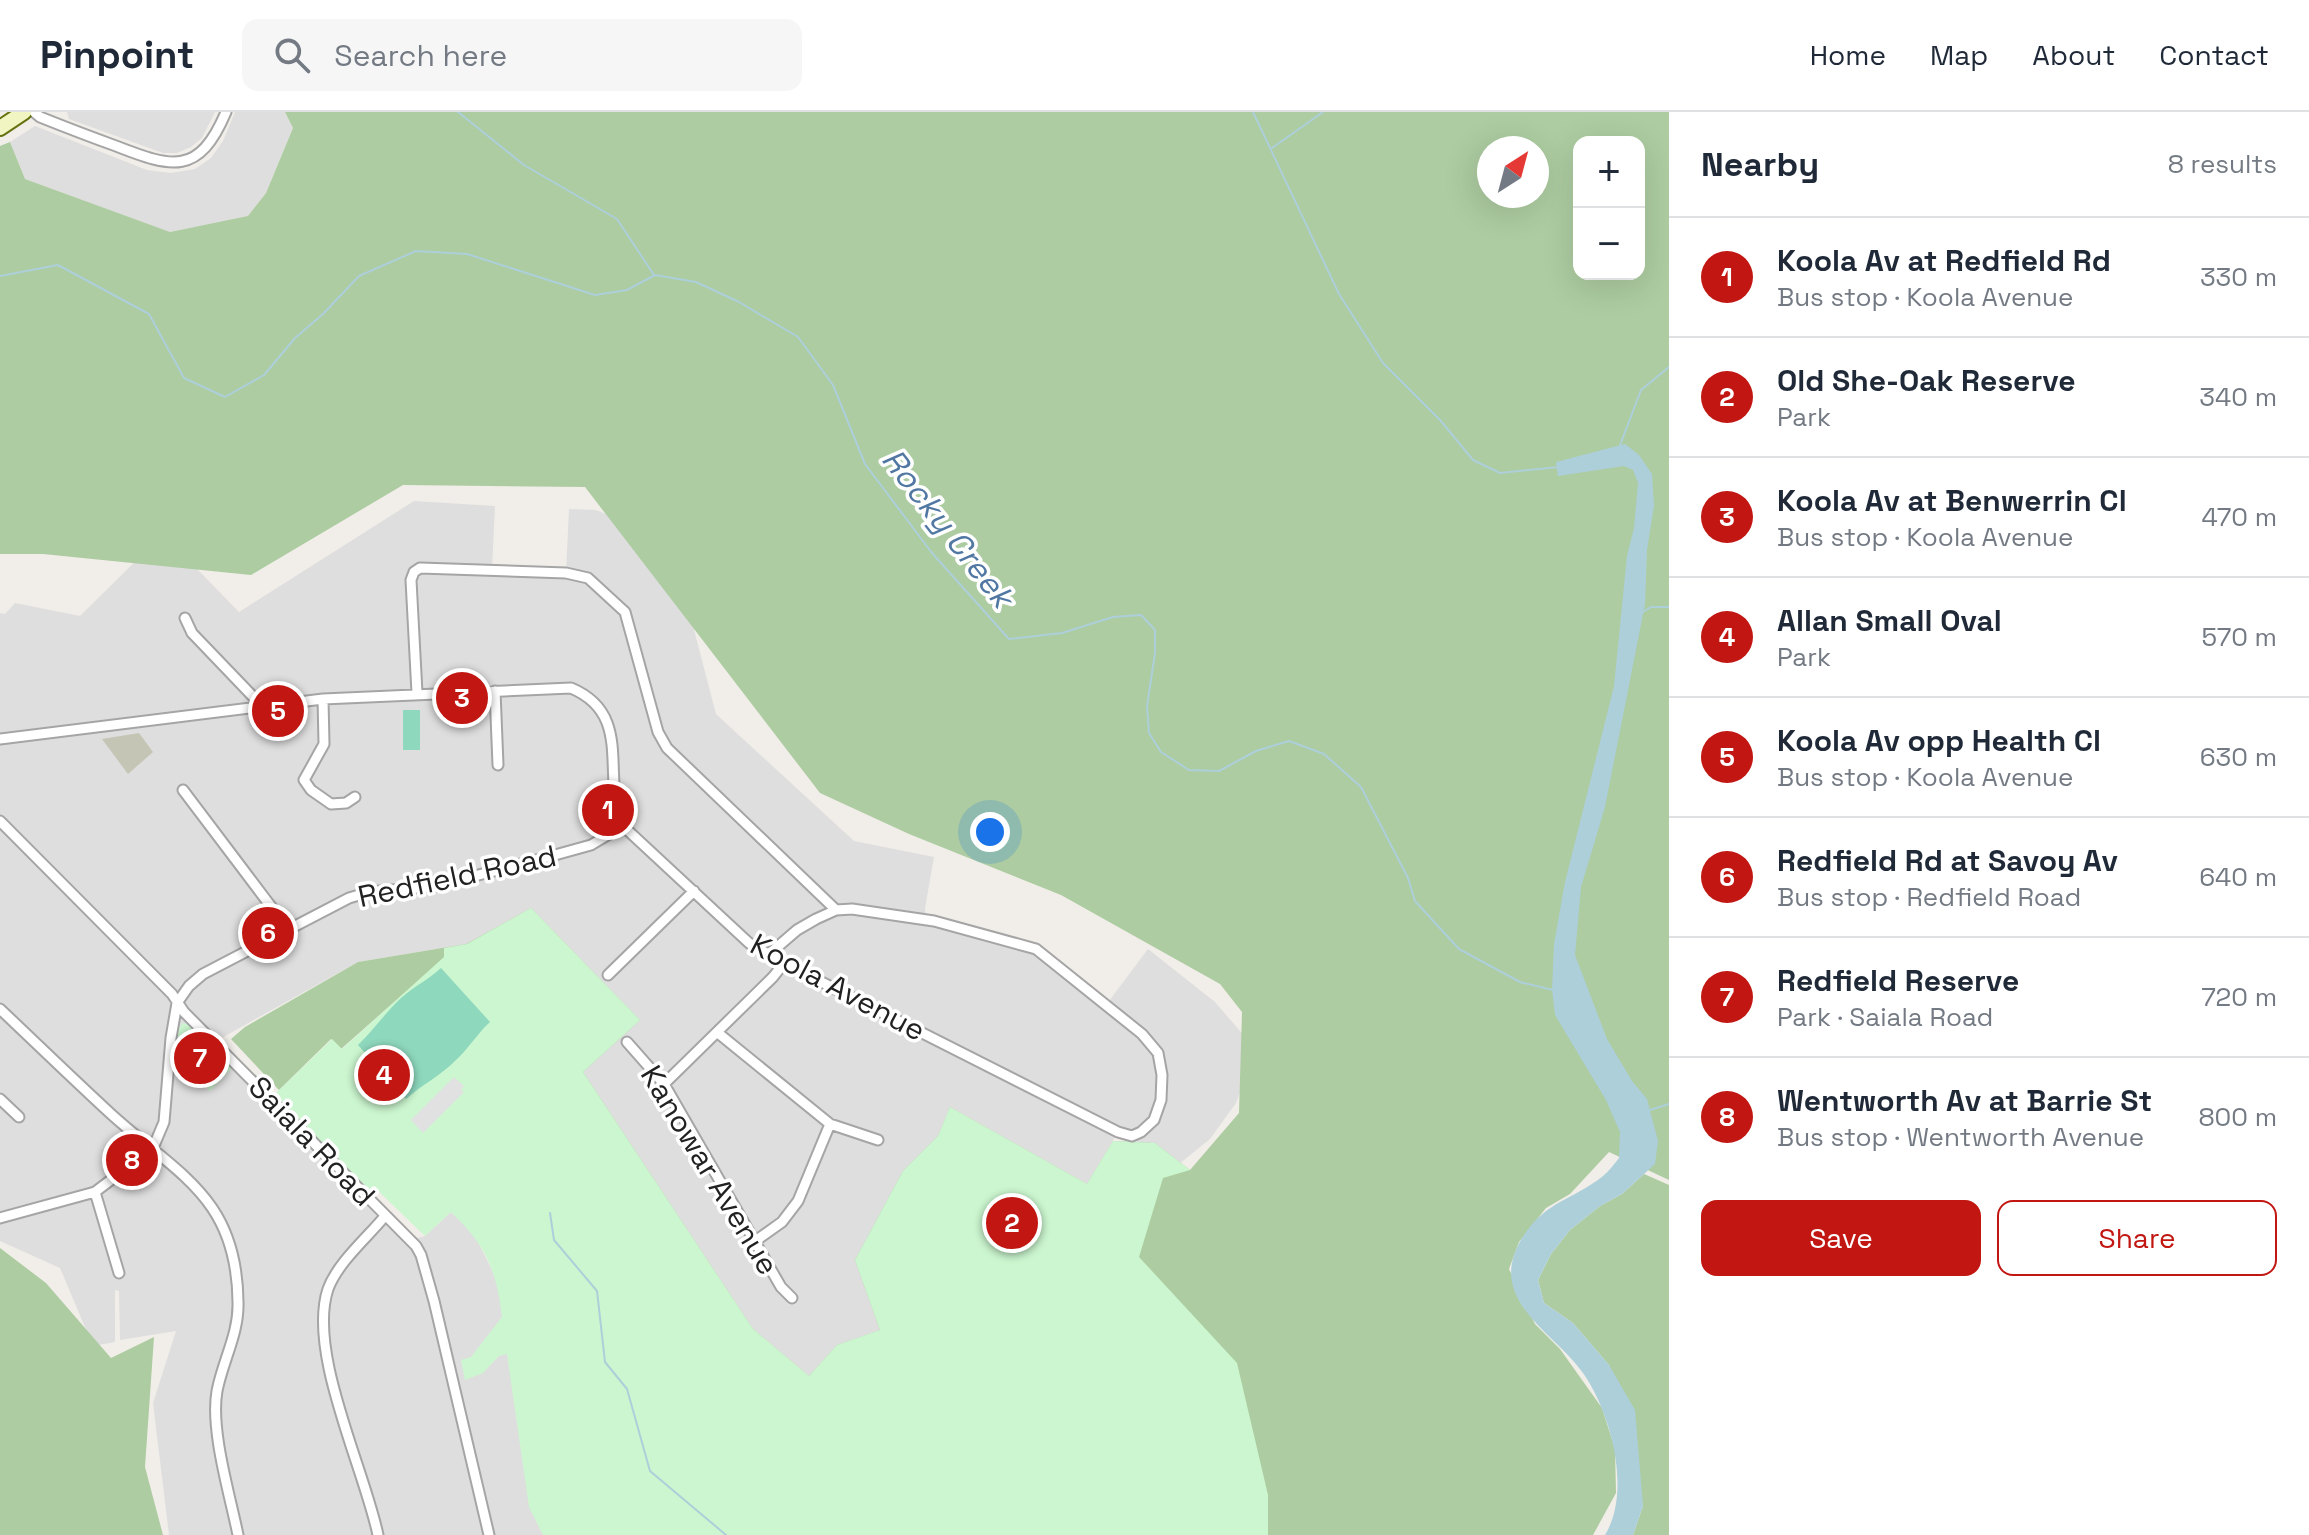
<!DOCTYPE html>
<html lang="en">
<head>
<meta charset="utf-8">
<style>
	:root { --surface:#fff; --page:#f6f6f7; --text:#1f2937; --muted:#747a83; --line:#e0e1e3; --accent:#c11611 }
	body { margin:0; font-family:"Space Grotesk",sans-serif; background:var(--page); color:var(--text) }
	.controls { position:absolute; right:24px; top:24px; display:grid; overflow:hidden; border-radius:16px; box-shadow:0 8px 32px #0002 }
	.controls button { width:72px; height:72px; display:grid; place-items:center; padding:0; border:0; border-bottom:2px solid var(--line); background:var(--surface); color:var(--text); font:40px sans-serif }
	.compass { position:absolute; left:1477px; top:24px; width:72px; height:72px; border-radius:50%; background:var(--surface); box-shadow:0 8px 32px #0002; rotate:36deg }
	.you { position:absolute; left:990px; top:720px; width:28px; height:28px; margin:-20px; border:6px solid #fff; border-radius:50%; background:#1a73e8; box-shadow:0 0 0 12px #1a73e833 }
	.badge { display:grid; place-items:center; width:52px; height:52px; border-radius:50%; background:var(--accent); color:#fff; font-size:26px; font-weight:700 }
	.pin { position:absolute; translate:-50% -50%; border:4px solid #fff; box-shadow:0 2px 8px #0006 }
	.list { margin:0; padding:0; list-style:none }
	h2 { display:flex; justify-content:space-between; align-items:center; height:104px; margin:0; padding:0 32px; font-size:34px }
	h2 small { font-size:26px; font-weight:400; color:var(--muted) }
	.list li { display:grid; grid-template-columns:52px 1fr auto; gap:24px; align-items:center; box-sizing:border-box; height:120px; padding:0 32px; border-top:2px solid var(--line) }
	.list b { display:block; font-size:30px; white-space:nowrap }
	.list p { margin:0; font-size:26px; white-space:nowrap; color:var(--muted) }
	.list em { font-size:26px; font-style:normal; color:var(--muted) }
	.actions { display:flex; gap:16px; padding:24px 32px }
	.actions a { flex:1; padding:18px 0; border:2px solid var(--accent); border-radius:16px; text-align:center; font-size:28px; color:var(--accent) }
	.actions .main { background:var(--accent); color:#fff }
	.icon { flex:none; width:44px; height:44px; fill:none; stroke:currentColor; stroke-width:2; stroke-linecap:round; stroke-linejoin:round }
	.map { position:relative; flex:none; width:1669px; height:1423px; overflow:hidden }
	header { display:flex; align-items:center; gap:48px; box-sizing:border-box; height:112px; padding:0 40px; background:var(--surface); border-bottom:2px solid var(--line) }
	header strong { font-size:38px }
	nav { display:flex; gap:44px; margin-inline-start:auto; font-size:28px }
	.search { width:560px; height:72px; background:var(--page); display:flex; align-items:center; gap:20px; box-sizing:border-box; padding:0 28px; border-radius:16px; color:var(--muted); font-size:30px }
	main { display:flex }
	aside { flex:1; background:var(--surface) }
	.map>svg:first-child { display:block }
	.residential { fill:#dfdede }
	.construction { fill:#c4c5b5 }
	.forest { fill:#adcca1; fill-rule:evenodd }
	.park { fill:#cbf6cf }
	.pitch { fill:#8ed8be }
	.parking { fill:#e1e1e1 }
	.water { fill:#adcfda }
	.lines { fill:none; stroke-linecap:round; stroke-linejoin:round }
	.stream { stroke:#adcfda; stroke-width:2 }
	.minor-casing { stroke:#a5a5a5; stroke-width:13 }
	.secondary-casing { stroke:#64720e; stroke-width:18 }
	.minor { stroke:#fff; stroke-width:9 }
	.secondary { stroke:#f1f5c2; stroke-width:14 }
	.labels { text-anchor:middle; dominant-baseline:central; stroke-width:7; stroke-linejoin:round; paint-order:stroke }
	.street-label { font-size:30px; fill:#212121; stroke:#fff }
	.water-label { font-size:32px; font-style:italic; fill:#5178a2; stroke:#fff }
</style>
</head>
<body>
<header>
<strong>Pinpoint</strong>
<div class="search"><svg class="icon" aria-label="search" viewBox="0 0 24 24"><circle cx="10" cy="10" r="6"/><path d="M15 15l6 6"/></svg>Search here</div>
<nav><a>Home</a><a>Map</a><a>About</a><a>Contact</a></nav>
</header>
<main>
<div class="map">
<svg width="1669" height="1423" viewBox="0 0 1669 1423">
	<rect width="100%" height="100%" fill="#f1eee9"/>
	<path class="residential" d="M67 0H215L202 26 191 35 177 41H163L69 7Z
		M235 0H285L293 16 266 81 248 105 169 120 25 67 10 30 35 14 147 58 171 61 195 57 211 46 223 29Z
		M414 389 495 394 492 457 566 461 569 397 596 398 611 404 681 468 716 602 854 729 934 745 925 796 926 808 1036 837 1106 893 1148 837 1215 890 1246 926 1249 956 1236 991 1210 1027 1168 1061 1132 1024 1118 1020 1087 1072 950 995 938 1024 903 1059 880 1218 837 1233 809 1264 753 1217 582 960 640 908 531 796 466 832 358 850 216 929 410 1128 425 1124 451 1100 474 1122 498 1170 507 1242 544 1423H169L153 1291 176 1219 120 1228 119 1179 115 1178V1230L93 1234 60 1156 0 1129V501L5 502 15 491 80 504 163 422 239 500Z"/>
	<path class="construction" d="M139 621 153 640 128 662 102 627Z"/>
	<path class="forest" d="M285 0H1669V1068L1609 1040 1570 1082 1546 1096 1519 1130 1509 1157 1535 1212 1560 1237 1602 1296 1615 1337 1616 1381 1593 1423H556L514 1249 444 846 341 937 331 927 279 978 231 927 245 915 358 850 466 832 531 796 640 908 583 960 753 1217 809 1264 837 1233 880 1218 855 1148 903 1059 938 1024 950 995 1087 1072 1113 1029 1155 1031 1190 1058 1239 1001 1242 900 1220 872 1061 783 909 722 820 681 585 375 403 373 251 463 43 442H0V34L10 30 25 67 170 120 248 104 266 81 293 16ZM1579 30H1639V162H1579ZM1489 36H1537V84H1489Z
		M1644 1062 1669 1073V1423H1633L1643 1394 1609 1253 1573 1211 1544 1191 1538 1168 1551 1142 1570 1118 1600 1094 1622 1082Z
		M0 1136 46 1171 111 1246 154 1225 145 1355 163 1423H0Z"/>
	<path class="park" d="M531 796 640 908 583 960 753 1217 809 1264 837 1233 880 1218 855 1148 903 1059 938 1024 950 995 1087 1072 1113 1029 1155 1031 1190 1058 1163 1066 1139 1145 1237 1251 1268 1383V1423H543L529 1395 507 1242 499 1244 483 1261 465 1268 461 1248 471 1245 502 1205C496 1157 487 1135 451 1100L425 1124 374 1075 370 1079 274 983 332 927 342 937 444 845V836L467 832Z
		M183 911 191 913 233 955 210 979 174 943 177 919Z"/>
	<path class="pitch" d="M403 598H420V638H403Z
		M441 856 490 910C477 922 469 936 456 948 440 964 423 972 406 987L358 933C374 918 384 902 400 887 413 875 428 868 441 856Z"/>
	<path class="parking" d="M454 965 464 974 461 978 464 980 423 1021 411 1008Z"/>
	<path class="water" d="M1625 332 1639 343 1652 362 1654 394 1647 438 1645 492 1605 695 1581 775 1575 843 1607 927 1632 969 1647 987 1658 1029 1655 1052 1622 1082 1600 1094 1570 1118 1551 1142 1538 1168 1544 1191 1573 1211 1609 1253 1635 1298 1643 1394 1633 1423H1605C1632 1379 1611 1301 1583 1261 1552 1218 1485 1188 1522 1126 1545 1089 1573 1088 1603 1064 1609 1059 1614 1052 1619 1046L1620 1020 1606 988 1555 903 1552 878 1554 832 1565 770 1614 574 1627 444 1634 416 1638 371 1633 358 1624 354 1558 364 1556 350Z"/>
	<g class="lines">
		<path class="stream" d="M458 0 524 53 617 107 654 163
			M1253 0 1339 182 1383 251 1440 308 1473 348 1500 361 1559 355
			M1272 36 1323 0
			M0 164 58 153 149 202 184 266 225 285 264 263 295 226 323 202 359 164 416 139 467 142 595 183 627 178 655 163 696 170 739 190 798 225 833 273 865 352 932 441 1009 527 1062 521 1113 505 1141 503 1155 518V541L1147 594 1149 621 1161 640 1189 658 1219 659 1256 639 1289 629 1324 642 1361 675 1408 766 1415 789 1459 837 1520 870 1553 878
			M1619 336 1641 278 1669 255
			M1643 500 1651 495H1669
			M1647 999 1669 992
			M550 1101 554 1128 597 1179 605 1250 627 1277 650 1359 726 1423"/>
		<defs>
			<path id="minor" d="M34 0 40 5C65 15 91 25 116 34 172 56 199 64 226 0
				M185 506 192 521 262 594
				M495 579 498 653
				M417 581 411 468 414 460 420 456 566 461 588 466 625 500 658 620 667 636 836 798
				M323 587 324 632 304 668 311 678 331 692 346 691 355 685
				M0 627 323 587 571 576C635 603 600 665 623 714L749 831 784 851 1118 1020 1132 1024 1141 1020 1154 1008 1161 988 1162 963 1158 941 1142 922 1036 837 934 809 852 797 836 798 816 807 797 818 768 843
				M183 678 288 817
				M0 709 172 882 184 900 416 1134 421 1143 434 1189 489 1423
				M608 863 694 779
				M0 897C37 932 73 967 111 1002 178 1063 237 1085 238 1190 239 1222 223 1248 217 1279 210 1318 230 1383 238 1423
				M718 921 830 1012 878 1028
				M627 930 664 972 781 1175 792 1186
				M664 972 773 865 784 851
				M0 987 19 1005
				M95 1080 119 1161
				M0 1106 95 1080 153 1036 164 1010 171 926 177 891 189 874 203 862 349 786 369 780 436 774 544 746 591 733 623 714
				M754 1130 782 1110 798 1089 830 1012
				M378 1423C364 1356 307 1240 328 1177 338 1150 367 1126 385 1104"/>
			<path id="secondary" d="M0 16 24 0"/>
		</defs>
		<use href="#minor" class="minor-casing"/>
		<use href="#secondary" class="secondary-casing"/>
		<use href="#minor" class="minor"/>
		<use href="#secondary" class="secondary"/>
	</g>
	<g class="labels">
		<g class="street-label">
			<text transform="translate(457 764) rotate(-12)">Redfield Road</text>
			<text transform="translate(838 875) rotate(28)">Koola Avenue</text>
			<text transform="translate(312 1029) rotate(46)">Saiala Road</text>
			<text transform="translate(710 1058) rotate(59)">Kanowar Avenue</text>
		</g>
		<g class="water-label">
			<text transform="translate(948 416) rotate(52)">Rocky Creek</text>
		</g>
	</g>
</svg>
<div class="controls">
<button>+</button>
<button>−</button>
</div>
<svg class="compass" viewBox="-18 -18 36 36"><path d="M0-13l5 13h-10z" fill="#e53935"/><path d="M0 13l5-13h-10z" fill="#747a83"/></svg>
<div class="you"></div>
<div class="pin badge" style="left:608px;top:698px">1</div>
<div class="pin badge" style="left:1012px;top:1111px">2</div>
<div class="pin badge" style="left:462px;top:586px">3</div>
<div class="pin badge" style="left:384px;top:963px">4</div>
<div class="pin badge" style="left:278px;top:599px">5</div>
<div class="pin badge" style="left:268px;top:821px">6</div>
<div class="pin badge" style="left:200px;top:946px">7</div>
<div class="pin badge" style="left:132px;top:1048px">8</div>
</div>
<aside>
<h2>Nearby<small>8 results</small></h2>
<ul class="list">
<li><span class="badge">1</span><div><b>Koola Av at Redfield Rd</b><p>Bus stop · Koola Avenue</p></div><em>330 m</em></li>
<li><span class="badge">2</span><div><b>Old She-Oak Reserve</b><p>Park</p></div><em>340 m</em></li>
<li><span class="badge">3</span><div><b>Koola Av at Benwerrin Cl</b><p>Bus stop · Koola Avenue</p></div><em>470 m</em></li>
<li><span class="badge">4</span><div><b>Allan Small Oval</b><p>Park</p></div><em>570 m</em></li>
<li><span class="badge">5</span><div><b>Koola Av opp Health Cl</b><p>Bus stop · Koola Avenue</p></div><em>630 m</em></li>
<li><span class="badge">6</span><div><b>Redfield Rd at Savoy Av</b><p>Bus stop · Redfield Road</p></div><em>640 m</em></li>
<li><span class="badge">7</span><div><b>Redfield Reserve</b><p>Park · Saiala Road</p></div><em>720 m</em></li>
<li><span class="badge">8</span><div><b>Wentworth Av at Barrie St</b><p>Bus stop · Wentworth Avenue</p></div><em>800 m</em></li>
</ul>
<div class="actions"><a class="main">Save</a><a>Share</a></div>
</aside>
</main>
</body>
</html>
